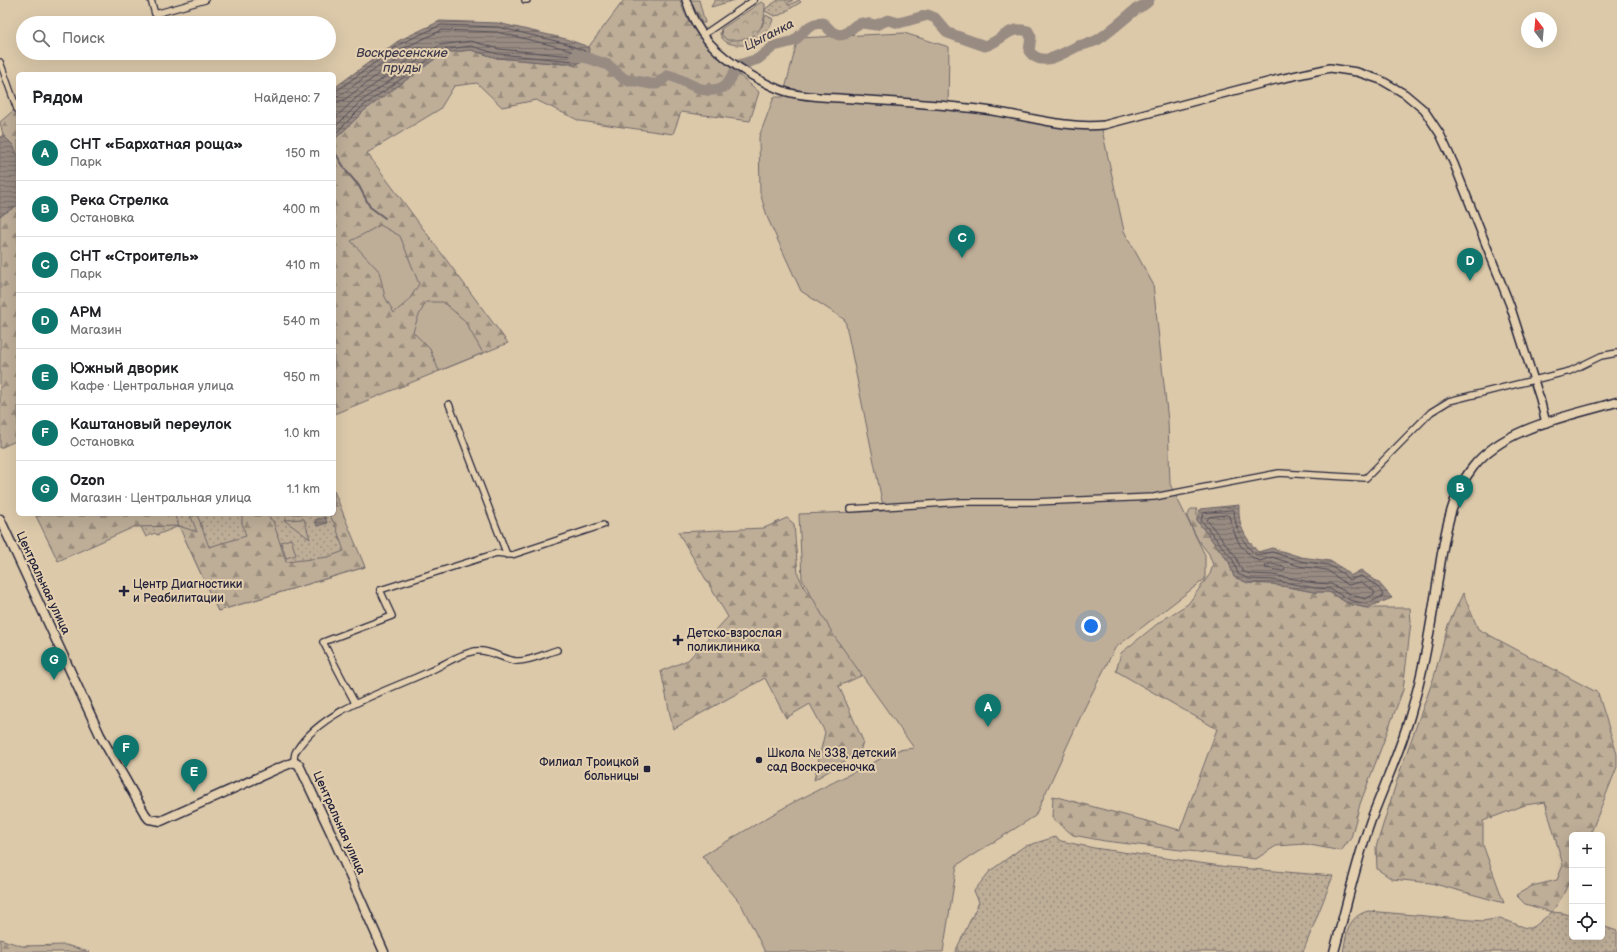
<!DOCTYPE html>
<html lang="ru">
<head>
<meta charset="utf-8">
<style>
	:root { --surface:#fff; --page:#f2f2f2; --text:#202124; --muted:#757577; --line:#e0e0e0; --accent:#0f766e }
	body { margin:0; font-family:"Balsamiq Sans",sans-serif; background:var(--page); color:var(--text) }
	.controls { position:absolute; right:12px; bottom:12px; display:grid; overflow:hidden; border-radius:6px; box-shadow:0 4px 16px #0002 }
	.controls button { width:36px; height:36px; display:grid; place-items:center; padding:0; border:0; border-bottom:1px solid var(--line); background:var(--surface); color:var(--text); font:20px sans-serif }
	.compass { position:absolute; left:1521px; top:12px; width:36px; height:36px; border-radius:50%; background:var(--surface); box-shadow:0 4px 16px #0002; rotate:344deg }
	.you { position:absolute; left:1091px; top:626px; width:14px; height:14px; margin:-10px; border:3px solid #fff; border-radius:50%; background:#1a73e8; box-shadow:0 0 0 6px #1a73e833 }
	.badge { display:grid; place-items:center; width:26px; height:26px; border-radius:50%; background:var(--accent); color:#fff; font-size:13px; font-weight:700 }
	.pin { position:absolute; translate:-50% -33px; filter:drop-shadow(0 1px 2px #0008) }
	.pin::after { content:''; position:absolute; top:21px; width:14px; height:12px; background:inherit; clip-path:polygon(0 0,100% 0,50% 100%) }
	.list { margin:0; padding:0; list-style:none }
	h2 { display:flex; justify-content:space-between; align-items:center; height:52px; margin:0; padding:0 16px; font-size:17px }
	h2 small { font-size:13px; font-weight:400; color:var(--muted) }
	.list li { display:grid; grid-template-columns:26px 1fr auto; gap:12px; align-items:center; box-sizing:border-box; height:56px; padding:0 16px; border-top:1px solid var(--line) }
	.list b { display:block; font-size:15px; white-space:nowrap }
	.list p { margin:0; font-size:13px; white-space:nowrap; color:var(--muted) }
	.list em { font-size:13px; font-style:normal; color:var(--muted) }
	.icon { flex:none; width:22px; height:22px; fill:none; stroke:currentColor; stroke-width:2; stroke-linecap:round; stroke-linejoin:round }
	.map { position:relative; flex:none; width:1617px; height:952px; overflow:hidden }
	.search { position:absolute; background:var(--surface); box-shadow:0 4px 16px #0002; left:16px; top:16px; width:320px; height:44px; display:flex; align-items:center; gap:10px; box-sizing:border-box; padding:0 14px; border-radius:22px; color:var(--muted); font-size:15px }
	.panel { position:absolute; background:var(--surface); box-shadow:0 4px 16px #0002; left:16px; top:72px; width:320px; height:444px; border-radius:6px }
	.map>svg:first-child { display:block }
	.grass { fill:url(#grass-dots); stroke:#70686a }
	.forest { fill:url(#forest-firs); stroke:#70686a }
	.park { fill:url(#park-crowns); stroke:#70686a }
	.garden { fill:#beae98; stroke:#70686a }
	.water { fill:url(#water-rules); stroke:#696166 }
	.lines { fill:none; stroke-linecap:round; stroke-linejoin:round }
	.shore { stroke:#514c57; stroke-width:1 }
	.stream { stroke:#696166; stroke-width:2 }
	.river { stroke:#988b82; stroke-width:11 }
	.minor-casing { stroke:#22223b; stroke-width:8 }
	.tertiary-casing { stroke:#22223b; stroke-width:10 }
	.secondary-casing { stroke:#22223b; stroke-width:11 }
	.minor { stroke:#e4d0af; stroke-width:5.5 }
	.tertiary { stroke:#e4d0af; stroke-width:7 }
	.secondary { stroke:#e4d0af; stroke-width:8 }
	.poi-dot { fill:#22223b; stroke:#e4d0af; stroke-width:1.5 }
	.labels { text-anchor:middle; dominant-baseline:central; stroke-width:4; stroke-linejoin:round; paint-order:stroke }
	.street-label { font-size:12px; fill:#22223b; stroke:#e4d0af }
	.poi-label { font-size:12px; fill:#22223b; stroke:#e4d0af; text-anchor:start }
	.water-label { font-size:13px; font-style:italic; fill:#403c4d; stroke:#e4d0af }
</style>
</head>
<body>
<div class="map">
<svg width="1617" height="952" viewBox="0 0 1617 952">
	<defs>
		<pattern id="grass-dots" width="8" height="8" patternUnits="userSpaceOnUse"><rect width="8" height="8" fill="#beae98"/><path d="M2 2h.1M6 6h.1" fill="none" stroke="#9a8d7d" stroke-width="1.8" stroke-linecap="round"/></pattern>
		<pattern id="forest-firs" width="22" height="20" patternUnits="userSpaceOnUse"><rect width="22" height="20" fill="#beae98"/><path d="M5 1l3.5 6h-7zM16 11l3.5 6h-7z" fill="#9a8d7d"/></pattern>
		<pattern id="park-crowns" width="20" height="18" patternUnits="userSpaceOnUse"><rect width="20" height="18" fill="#beae98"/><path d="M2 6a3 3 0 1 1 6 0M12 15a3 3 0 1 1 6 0" fill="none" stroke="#9a8d7d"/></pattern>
		<pattern id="water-rules" width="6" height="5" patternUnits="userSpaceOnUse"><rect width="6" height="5" fill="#988b82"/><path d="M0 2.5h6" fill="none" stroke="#7c716c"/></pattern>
	</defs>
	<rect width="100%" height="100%" fill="#dcc9aa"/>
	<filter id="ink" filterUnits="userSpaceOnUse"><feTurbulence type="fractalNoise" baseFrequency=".025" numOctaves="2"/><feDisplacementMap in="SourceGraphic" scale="8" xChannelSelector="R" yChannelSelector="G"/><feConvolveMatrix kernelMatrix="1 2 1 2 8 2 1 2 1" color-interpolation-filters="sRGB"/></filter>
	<g filter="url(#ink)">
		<path class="grass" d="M715 0H735L711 7Z
			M778 0H793L787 4 789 5 799 0 801 2 780 15 774 16 765 11V9Z
			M766 15 773 19C768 37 755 46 737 45 729 44 723 42 720 34L721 29 722 35 762 26Z
			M128 514H334L365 567 218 611 179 526 157 535 155 533 146 537 141 527Z
			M1055 837 1061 841 1094 848 1228 867 1333 876 1303 952H955L979 902 974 891 990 871 1023 847Z
			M1368 911 1483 921 1500 918 1526 928H1531L1535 926 1552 912 1563 913 1572 916V937H1602V926L1617 931V952H1343C1347 933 1347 917 1368 911Z"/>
		<path class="forest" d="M624 0H680C691 40 729 65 759 92L750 121 681 112 673 134 580 121 536 100 502 107 477 83 454 86 440 109 367 153 508 343 334 414V140L365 110 443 53 471 50 497 58 575 65Z
			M690 0H699L705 23H702Z
			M14 110 18 122V157L13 145 3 135 0 122Z
			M18 205V440L0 448V216Z
			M334 491 365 567 218 611 179 526 134 527 58 561 35 514H174L179 526 197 532 190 514H197L209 547 246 536 242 523V514H264L273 521 286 562 328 557 344 551 336 527 329 514H334Z
			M1191 509H1197V521L1229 562 1234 577 1248 583 1272 584 1314 592H1329L1349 604 1367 608H1410L1411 622 1403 690 1360 804 1351 838 1341 851 1305 844 1276 846 1256 859 1105 841 1073 835 1052 818 1053 796 1180 830 1217 729 1116 671 1121 653 1161 621 1188 604 1210 574 1213 565 1209 554 1198 540 1187 517Z
			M787 518 794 524 798 574 805 589 835 623 865 674 839 686 863 741 860 752 814 780 825 732 810 704 786 718 765 678 673 729 661 671 688 660 728 617 678 532 764 528Z
			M1463 593 1478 629 1598 693 1617 754V767L1590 835H1572V876L1563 895 1552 912 1525 904 1516 895 1532 886 1557 880 1563 865 1545 802 1525 805 1483 821V845L1504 903 1431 883 1392 879 1377 869 1376 847 1400 771 1434 677 1448 625Z
			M0 939 22 946 66 945 89 952H0Z"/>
		<path class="park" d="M761 2 765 4C765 32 755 41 727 40L722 35 721 29Z
			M304 519 310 539 284 520Z"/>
		<path class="garden" d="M904 33 949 47 948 109 1101 125 1124 231 1153 284 1168 421 1170 484 1205 555V579L1115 648 1085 707 1035 816 957 865 943 952H765L741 904 702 856 792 803 898 750 914 748 834 636 802 579 799 514 884 511 845 320 801 291 768 219 760 193 759 137 774 97H783L798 38Z
			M380 225 400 236 419 284 409 300 394 313 385 297 379 271 351 241Z
			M426 302H443L464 320 483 353 439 371 430 349 413 332 418 317Z
			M291 539 296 555 286 558 281 542Z"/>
		<path class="water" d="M440 21 498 23 566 39 589 47 588 58 575 65 497 58 471 50 443 53 365 110 334 140V88L398 41Z
			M3 135 13 145 18 157V205L0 216V137Z
			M1239 505C1238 526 1244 536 1258 552L1272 548 1301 557 1330 561 1345 570 1350 576 1361 570 1379 583 1392 598 1367 608 1349 604 1329 592H1314L1272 584 1248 583 1234 577 1229 562 1197 521 1200 509Z
			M325 517 327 523 317 526 315 520Z"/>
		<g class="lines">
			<path class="shore" d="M334 91 338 90 400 44 441 25 498 27 564 43 585 51 584 56 574 61 498 54 471 46 442 50 363 106 334 135
				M334 96 341 95 402 49 442 30 497 32 563 48 576 53 572 56 499 49 471 41 440 45 360 102 334 128
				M334 102 344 100 405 54 419 48H421V51L356 98 334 119
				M1234 510C1235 513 1234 516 1235 519 1237 533 1246 546 1256 555L1272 552 1300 561 1328 565 1342 573 1349 580 1361 576C1369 581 1381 587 1383 596L1366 604 1350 600 1330 589 1315 588 1273 580 1249 579 1238 574 1233 560 1201 520 1204 513Z
				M1227 515 1229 516 1234 532 1240 545 1254 559 1260 561 1272 557 1299 566 1327 570 1348 585 1361 582 1373 590 1375 594 1365 599 1352 595 1331 584 1315 583 1273 575 1250 574 1242 571 1236 557 1207 520 1209 517Z
				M1272 564 1284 567 1285 570 1283 571 1265 568 1266 565Z"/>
			<path class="stream" d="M334 147 336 154 347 172 359 186 370 207 385 218"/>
			<path class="river" d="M575 56 588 58 608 65 623 78 629 81H636L651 84H657L668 75C690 81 702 98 726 86L739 65 758 59 774 46 794 41 809 27 815 24 823 23 832 32 839 35 845 34 856 25 862 23 876 25 888 20 899 23 928 15 935 18 948 33 985 46C1003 41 1008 25 1028 31L1031 37 1029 51C1042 69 1063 53 1078 46 1085 44 1093 43 1099 39 1111 31 1123 20 1135 10 1139 7 1147 5 1149 0"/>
			<defs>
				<path id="minor" d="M151 0 155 14 205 0
					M525 0H527
					M703 35 754 0
					M0 62 17 109
					M449 404 507 555
					M850 509 962 502H1033L1154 497 1279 473 1366 478 1431 412 1449 401 1570 371 1601 356 1617 353
					M355 703 323 642 392 616 380 590 497 553 512 555 603 525
					M294 762C294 759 294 754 296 751 322 709 388 691 430 671 445 664 459 654 475 651 489 649 502 659 516 661 528 662 544 654 557 650"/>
				<path id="tertiary" d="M686 0C697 36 718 55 749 74 761 81 773 88 787 92 808 98 831 97 853 99 897 102 941 104 985 110 1025 115 1064 129 1104 125L1275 80 1330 68 1357 72 1381 80 1405 94 1424 110 1440 134 1454 164 1510 305 1540 399 1546 423"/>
				<path id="secondary" d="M0 519 100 735 145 814 149 819 161 821 279 768 294 762 299 765 331 833 384 952
					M1334 952C1346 908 1356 862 1371 820 1385 783 1402 747 1412 709 1423 673 1429 635 1435 598 1442 556 1446 501 1473 467 1504 427 1570 416 1617 402"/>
			</defs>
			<use href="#minor" class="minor-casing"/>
			<use href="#tertiary" class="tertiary-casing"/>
			<use href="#secondary" class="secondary-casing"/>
			<use href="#minor" class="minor"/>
			<use href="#tertiary" class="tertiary"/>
			<use href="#secondary" class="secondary"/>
		</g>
	</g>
	<g class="poi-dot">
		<path d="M122 585h4v4h4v4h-4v4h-4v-4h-4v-4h4z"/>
		<path d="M676 634h4v4h4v4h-4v4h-4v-4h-4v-4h4z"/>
		<circle cx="759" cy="760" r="4"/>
		<rect x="643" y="765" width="8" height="8" rx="2"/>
	</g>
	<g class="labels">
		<g class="street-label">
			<text transform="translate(43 583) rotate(65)">Центральная улица</text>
			<text transform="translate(339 823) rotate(66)">Центральная улица</text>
		</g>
		<g class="poi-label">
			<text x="133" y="584">Центр Диагностики<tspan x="133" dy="14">и Реабилитации</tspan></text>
			<text x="687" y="633">Детско-взрослая<tspan x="687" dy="14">поликлиника</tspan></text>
			<text x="767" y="753">Школа № 338, детский<tspan x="767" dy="14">сад Воскресеночка</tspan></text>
			<text x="639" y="762" text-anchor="end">Филиал Троицкой<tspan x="639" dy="14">больницы</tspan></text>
		</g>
		<g class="water-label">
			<text transform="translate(769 35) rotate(-27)">Цыганка</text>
			<text x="402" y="53">Воскресенские<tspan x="402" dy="15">пруды</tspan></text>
		</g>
	</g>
</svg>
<div class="controls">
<button>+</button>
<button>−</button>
<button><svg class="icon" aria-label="locate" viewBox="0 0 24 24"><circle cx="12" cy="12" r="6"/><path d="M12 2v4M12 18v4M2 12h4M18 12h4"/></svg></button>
</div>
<svg class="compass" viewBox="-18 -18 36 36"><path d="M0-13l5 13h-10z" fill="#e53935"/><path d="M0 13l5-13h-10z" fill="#757577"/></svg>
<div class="you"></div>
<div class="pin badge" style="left:988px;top:727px">A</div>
<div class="pin badge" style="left:1460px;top:508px">B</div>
<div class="pin badge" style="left:962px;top:258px">C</div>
<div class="pin badge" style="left:1470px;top:281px">D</div>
<div class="pin badge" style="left:194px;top:792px">E</div>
<div class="pin badge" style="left:126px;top:768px">F</div>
<div class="pin badge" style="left:54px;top:680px">G</div>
<div class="search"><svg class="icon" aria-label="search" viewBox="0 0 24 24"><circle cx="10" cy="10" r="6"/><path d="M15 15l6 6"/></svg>Поиск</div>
<section class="panel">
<h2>Рядом<small>Найдено: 7</small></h2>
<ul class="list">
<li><span class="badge">A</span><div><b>СНТ «Бархатная роща»</b><p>Парк</p></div><em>150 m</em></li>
<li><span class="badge">B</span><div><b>Река Стрелка</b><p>Остановка</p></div><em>400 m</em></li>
<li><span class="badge">C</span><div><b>СНТ «Строитель»</b><p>Парк</p></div><em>410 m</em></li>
<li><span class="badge">D</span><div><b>АРМ</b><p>Магазин</p></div><em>540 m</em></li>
<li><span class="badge">E</span><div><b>Южный дворик</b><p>Кафе · Центральная улица</p></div><em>950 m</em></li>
<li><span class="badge">F</span><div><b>Каштановый переулок</b><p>Остановка</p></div><em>1.0 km</em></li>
<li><span class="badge">G</span><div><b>Ozon</b><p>Магазин · Центральная улица</p></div><em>1.1 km</em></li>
</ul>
</section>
</div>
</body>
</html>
